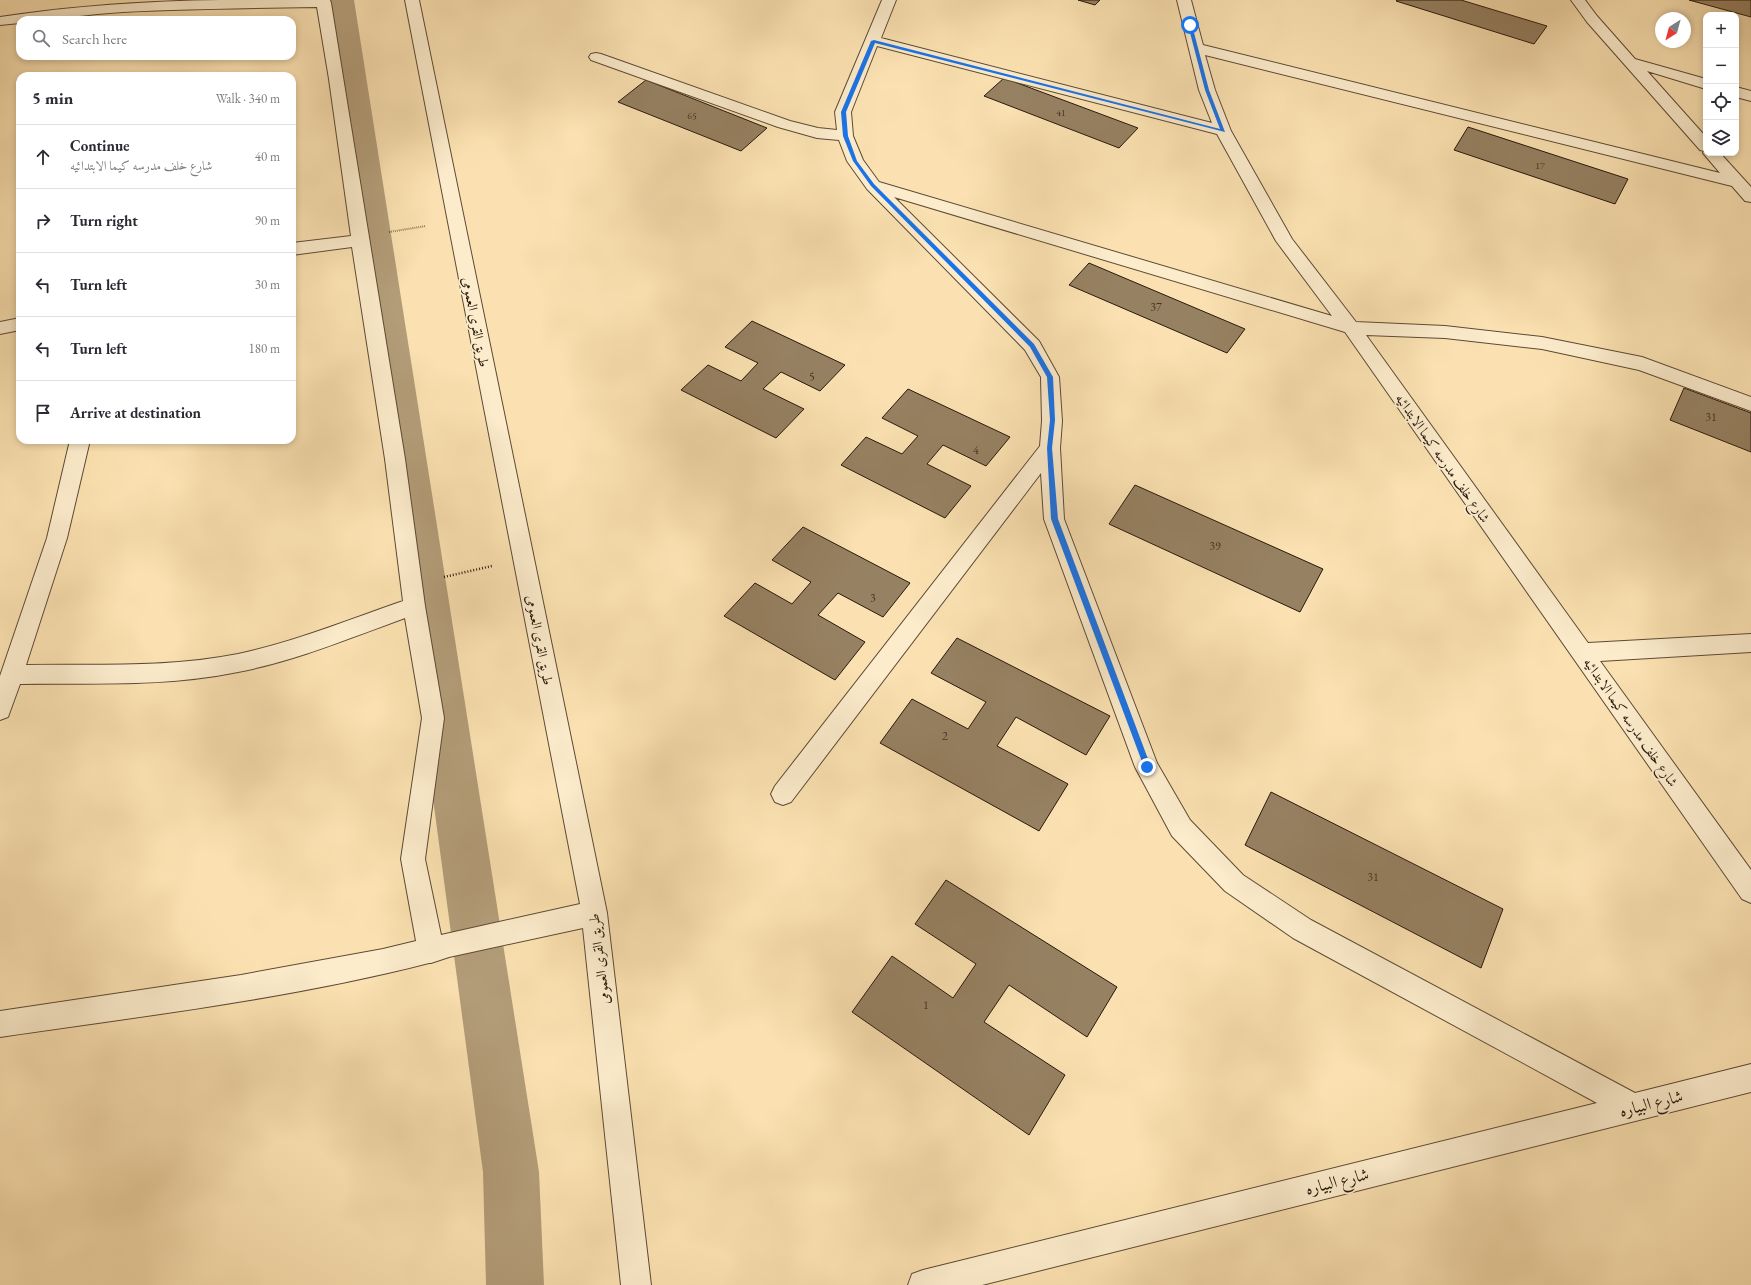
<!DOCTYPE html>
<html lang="en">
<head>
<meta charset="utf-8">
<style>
	:root { --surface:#fff; --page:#f2f2f3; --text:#2b2b33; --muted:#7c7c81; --line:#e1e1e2 }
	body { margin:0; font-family:"EB Garamond",Amiri,serif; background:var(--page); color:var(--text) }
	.controls { position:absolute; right:12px; top:12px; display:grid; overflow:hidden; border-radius:8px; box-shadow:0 2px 6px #0003 }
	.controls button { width:36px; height:36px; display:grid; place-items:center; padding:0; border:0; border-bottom:1px solid var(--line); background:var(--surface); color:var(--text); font:20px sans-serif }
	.compass { position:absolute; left:1655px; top:12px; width:36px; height:36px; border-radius:50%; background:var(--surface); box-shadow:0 2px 6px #0003; rotate:216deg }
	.stop { position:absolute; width:12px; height:12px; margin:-9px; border:3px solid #1a73e8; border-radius:50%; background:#fff }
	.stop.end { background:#1a73e8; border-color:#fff; box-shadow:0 1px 4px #0008 }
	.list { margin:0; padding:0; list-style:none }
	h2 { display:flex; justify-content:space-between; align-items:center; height:52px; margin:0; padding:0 16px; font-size:17px }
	h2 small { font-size:13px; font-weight:400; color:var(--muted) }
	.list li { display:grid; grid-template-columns:26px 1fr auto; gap:12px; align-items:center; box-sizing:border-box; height:64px; padding:0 16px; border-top:1px solid var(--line) }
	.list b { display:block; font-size:15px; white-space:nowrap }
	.list p { margin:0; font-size:13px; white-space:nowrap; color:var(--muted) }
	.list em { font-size:13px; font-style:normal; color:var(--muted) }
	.icon { flex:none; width:22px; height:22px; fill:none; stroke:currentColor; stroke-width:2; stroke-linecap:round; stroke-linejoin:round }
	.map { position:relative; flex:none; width:1751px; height:1285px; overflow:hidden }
	.search { position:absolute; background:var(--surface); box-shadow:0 2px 6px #0003; left:16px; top:16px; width:280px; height:44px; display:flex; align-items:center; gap:10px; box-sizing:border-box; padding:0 14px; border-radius:12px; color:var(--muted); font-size:15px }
	.panel { position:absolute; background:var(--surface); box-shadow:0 2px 6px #0003; left:16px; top:72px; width:280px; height:372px; border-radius:12px }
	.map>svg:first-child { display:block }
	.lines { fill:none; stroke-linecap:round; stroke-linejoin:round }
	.canal { fill:#b39d79; fill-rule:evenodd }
	.building { fill:#968162; stroke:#28180c }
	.minor-casing { stroke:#5d4a35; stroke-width:2 }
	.path-far1 { stroke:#28180c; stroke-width:2; stroke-dasharray:0.5 1.5; stroke-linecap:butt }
	.path { stroke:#28180c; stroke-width:2.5; stroke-dasharray:1 2; stroke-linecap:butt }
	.minor { fill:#fceccc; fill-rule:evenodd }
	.route { fill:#1a73e8 }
	.labels { text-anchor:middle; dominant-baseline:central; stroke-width:3.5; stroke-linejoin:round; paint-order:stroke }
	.far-number-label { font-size:10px; fill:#443222 }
	.number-label { font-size:12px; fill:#443222 }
	.street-label { font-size:14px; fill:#28180c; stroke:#fceccc }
	.near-street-label { font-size:17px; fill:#28180c; stroke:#fceccc }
</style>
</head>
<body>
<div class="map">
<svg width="1751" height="1285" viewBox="0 0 1751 1285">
	<rect width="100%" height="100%" fill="#fbe1b1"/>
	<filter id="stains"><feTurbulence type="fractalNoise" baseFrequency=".005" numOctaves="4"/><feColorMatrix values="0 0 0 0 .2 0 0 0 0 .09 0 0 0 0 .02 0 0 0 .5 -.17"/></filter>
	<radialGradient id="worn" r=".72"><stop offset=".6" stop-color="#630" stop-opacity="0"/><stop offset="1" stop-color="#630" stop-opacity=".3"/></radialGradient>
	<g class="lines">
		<path class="canal" d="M326 0H354L539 1172 544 1285H486L483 1172Z"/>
	</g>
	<path class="building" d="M1078 0H1100L1095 5Z
		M1397 0H1461L1547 26 1534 44 1396 1Z
		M1689 0H1751V17Z
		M1004 78 1138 128 1119 148 984 96Z
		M646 80 767 128 741 151 618 102Z
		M1468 127 1628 179 1615 204 1454 150Z
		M1089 263 1245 329 1227 353 1069 285Z
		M752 321 845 365 820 391 781 372 763 389 804 409 776 438 681 390 708 365 741 381 758 363 725 347Z
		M1684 388 1751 413V452L1670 420Z
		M908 389 1010 437 986 466 943 445 927 464 971 486 945 518 841 465 866 437 902 454 918 436 882 418Z
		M1135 485 1323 569 1300 612 1109 524Z
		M803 527 910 583 883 617 838 593 818 615 865 642 835 680 724 616 755 583 792 604 811 582 772 560Z
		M957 638 1110 716 1086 755 1016 717 997 746 1068 784 1039 831 880 743 912 699 968 729 986 702 931 673Z
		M1271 792 1503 909 1481 968 1245 845Z
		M946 880 1117 987 1087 1037 1009 985 984 1022 1065 1075 1029 1135 852 1012 892 956 953 998 976 964 915 924Z"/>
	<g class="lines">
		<defs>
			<path id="minor" d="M221 0H330L331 3 405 459 425 606 444 718 425 859 441 935 580 904 405 0H419L607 913 651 1285H621L583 928 449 957 431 963H429C289 999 143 1016 0 1037V1011L241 975 383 949 416 941 401 859 422 718 405 618C350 638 295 661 238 672 166 687 92 683 20 684L8 717 0 720V676L47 538 70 440H90L67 538 26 665C97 664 168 668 238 654 294 642 348 620 403 601L385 459 352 247 292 255V243L351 236 329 79 317 7C252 8 188 9 123 12 89 14 54 20 20 20V23L0 25V17C73 6 147 1 221 0Z
				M882 0H896L881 38 1212 123 1199 90 1177 0H1191L1203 45 1720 173 1703 153 1704 151 1700 150 1587 22 1571 0H1585L1597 16 1635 59 1706 79V89L1647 71 1706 137V153H1720L1751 187V202L1745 201 1732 186 1205 55 1215 90 1231 131 1292 239 1356 322 1445 326 1542 337 1642 357 1751 397V411L1639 370 1542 349 1445 338 1366 335 1588 643 1751 634V652L1600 661 1751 870V903L1742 899 1345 332 894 197 1039 341 1059 377 1062 421 1060 448 1064 519 1157 763 1190 820 1243 875 1311 920 1635 1093 1751 1064V1092L982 1285H908L912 1274 923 1270 1597 1103 1293 938 1225 891 1172 836 1135 767 1044 519 1041 473 791 802 783 805 775 802 771 794 775 786 1040 446 1042 421 1041 377 1025 350 867 189 847 161 839 140 817 138 778 127 591 60 589 57 591 54 596 53 601 54 790 121 818 128 837 130 835 112ZM877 46 1217 134 1276 241 1332 316 879 182 863 160 853 136 851 112Z
				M1736 87 1751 91V101L1736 97Z
				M20 318V330L0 334V322Z"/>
		</defs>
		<use href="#minor" class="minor-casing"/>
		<path class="path-far1" d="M389 232 426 226"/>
		<path class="path" d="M444 577 492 566"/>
		<use href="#minor" class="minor"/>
	</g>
	<path class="route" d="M1190 24 1192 25 1209 90 1225 132 875 43 846 112 848 136 857 161 874 184 1034 344 1053 377 1055 420 1052 448 1058 519 1151 767 1147 770 1144 767 1051 519 1047 448 1050 420 1047 377 1030 347 871 186 853 161 843 136 841 112 871 41 874 40 1220 129 1205 90 1188 25Z"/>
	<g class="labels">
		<g class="far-number-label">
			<text x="1061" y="112">41</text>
			<text x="692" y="115">65</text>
			<text x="1540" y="165">17</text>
		</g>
		<g class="number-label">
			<text x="1156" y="307">37</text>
			<text x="812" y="376">5</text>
			<text x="1711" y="417">31</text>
			<text x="976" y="450">4</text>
			<text x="1215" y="546">39</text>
			<text x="873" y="598">3</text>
			<text x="945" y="736">2</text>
			<text x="1373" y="877">31</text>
			<text x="926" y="1005">1</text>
		</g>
		<g class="street-label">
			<text transform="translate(476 322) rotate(79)">طريق القرى العمومى</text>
			<text transform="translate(1443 458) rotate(55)">شارع خلف مدرسه كيما الابتدائيه</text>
			<text transform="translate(540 640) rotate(79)">طريق القرى العمومى</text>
			<text transform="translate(1631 722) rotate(55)">شارع خلف مدرسه كيما الابتدائيه</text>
			<text transform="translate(599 959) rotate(-97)">طريق القرى العمومى</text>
		</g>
		<g class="near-street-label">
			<text transform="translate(1651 1103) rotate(-14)">شارع البياره</text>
			<text transform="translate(1337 1181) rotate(-14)">شارع البياره</text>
		</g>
	</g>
	<rect width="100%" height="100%" filter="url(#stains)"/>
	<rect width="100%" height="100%" fill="url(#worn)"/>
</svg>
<div class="controls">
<button>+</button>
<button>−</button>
<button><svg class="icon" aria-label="locate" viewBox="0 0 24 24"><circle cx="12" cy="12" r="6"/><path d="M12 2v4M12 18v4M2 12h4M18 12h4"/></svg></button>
<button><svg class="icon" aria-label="layers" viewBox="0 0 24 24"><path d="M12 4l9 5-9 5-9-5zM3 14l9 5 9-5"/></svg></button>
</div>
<svg class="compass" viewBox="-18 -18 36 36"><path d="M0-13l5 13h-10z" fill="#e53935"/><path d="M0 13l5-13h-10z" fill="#7c7c81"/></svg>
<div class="stop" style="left:1190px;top:25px"></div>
<div class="stop end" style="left:1147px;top:767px"></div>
<div class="search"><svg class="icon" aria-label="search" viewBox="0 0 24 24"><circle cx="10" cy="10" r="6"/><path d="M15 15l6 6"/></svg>Search here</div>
<section class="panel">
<h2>5 min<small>Walk · 340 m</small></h2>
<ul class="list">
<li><svg class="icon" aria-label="ahead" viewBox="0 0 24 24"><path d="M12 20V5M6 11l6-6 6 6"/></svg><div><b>Continue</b><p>شارع خلف مدرسه كيما الابتدائيه</p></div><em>40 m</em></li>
<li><svg class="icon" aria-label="right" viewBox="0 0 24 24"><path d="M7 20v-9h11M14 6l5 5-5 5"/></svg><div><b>Turn right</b></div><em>90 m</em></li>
<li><svg class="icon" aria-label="left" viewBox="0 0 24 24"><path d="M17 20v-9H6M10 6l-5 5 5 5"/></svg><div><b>Turn left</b></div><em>30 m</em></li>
<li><svg class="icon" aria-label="left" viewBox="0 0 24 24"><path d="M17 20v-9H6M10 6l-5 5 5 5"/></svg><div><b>Turn left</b></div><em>180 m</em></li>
<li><svg class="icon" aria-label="arrive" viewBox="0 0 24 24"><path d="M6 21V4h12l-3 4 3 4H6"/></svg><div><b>Arrive at destination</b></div></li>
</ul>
</section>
</div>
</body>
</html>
